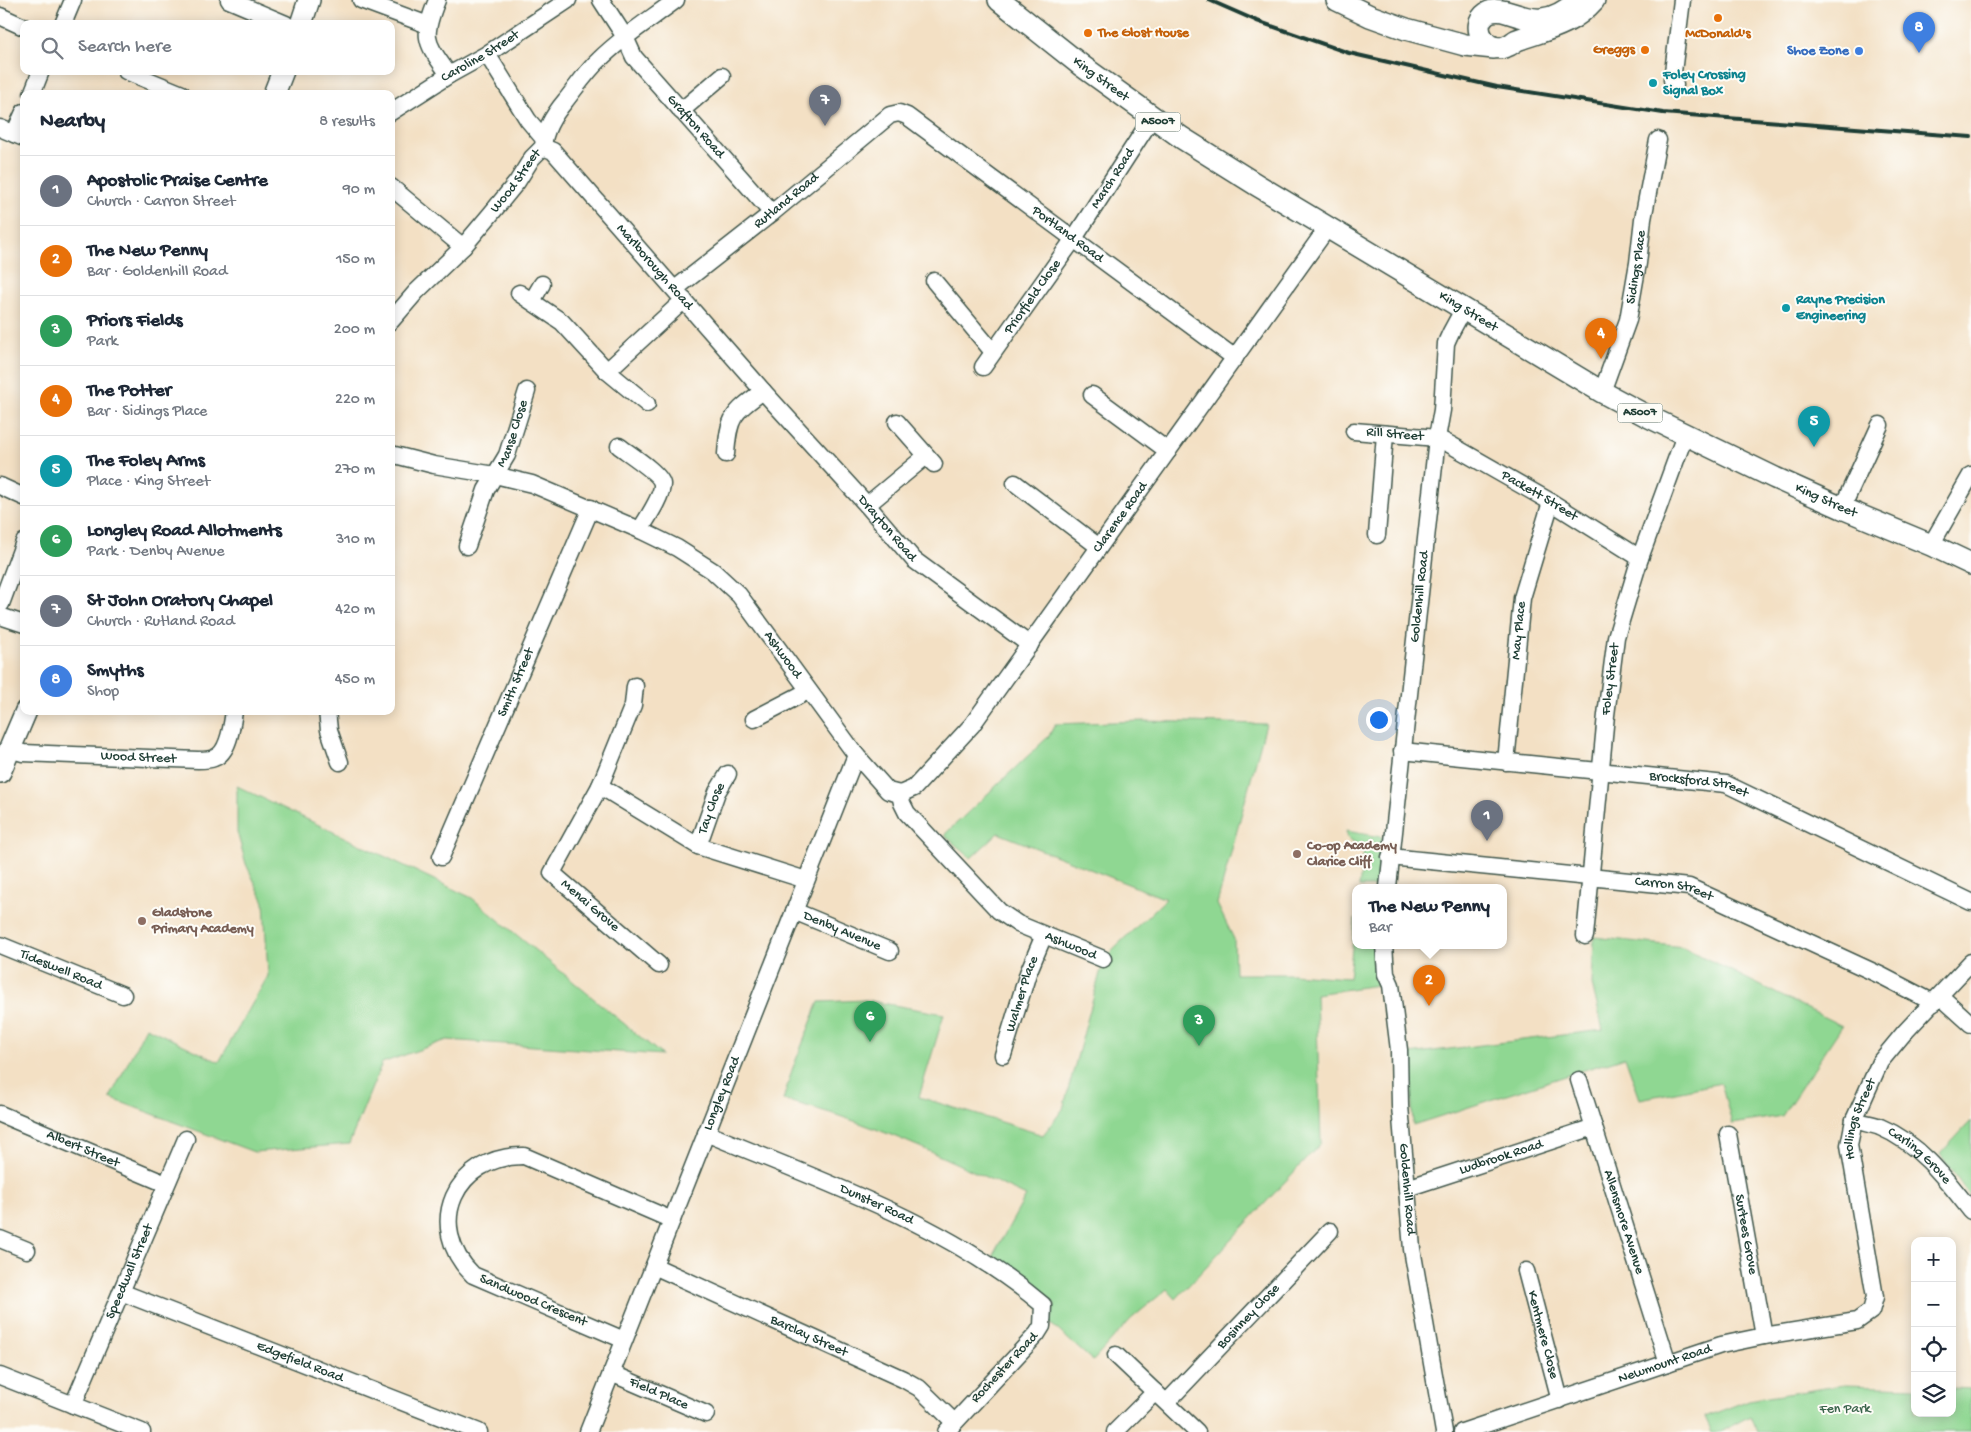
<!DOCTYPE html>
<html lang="en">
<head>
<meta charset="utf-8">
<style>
	:root { --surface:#fff; --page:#f2f2f3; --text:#1f2937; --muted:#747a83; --line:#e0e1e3; --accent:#b45309 }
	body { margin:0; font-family:"Gochi Hand",sans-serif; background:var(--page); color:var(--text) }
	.controls { position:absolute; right:15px; bottom:15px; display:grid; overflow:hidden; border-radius:10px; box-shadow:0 2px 12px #0003 }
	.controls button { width:45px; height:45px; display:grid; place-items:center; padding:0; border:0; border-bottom:1px solid var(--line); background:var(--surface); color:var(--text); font:25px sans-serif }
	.you { position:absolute; left:1378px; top:719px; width:18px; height:18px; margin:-12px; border:4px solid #fff; border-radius:50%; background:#1a73e8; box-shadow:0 0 0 8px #1a73e833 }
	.badge { display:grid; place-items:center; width:32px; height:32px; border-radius:50%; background:var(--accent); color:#fff; font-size:16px; font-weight:700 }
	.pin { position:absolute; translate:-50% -41px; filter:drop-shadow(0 1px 2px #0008) }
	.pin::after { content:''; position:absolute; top:26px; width:18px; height:15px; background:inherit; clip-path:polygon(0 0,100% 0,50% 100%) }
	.popup { position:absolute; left:1352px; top:884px; width:155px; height:65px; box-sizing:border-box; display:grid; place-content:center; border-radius:10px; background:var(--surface); filter:drop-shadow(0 1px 4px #0005); font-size:16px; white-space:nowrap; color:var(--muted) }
	.popup b { font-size:19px; color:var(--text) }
	.popup::after { content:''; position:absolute; left:50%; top:100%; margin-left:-10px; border:10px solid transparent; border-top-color:var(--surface) }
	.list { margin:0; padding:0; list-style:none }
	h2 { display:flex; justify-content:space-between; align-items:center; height:65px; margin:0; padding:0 20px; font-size:21px }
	h2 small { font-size:16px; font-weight:400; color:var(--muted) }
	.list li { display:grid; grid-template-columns:32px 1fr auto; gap:15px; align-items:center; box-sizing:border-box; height:70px; padding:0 20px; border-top:1px solid var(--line) }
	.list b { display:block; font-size:19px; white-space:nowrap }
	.list p { margin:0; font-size:16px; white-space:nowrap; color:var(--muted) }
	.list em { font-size:16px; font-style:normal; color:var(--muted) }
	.icon { flex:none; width:28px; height:28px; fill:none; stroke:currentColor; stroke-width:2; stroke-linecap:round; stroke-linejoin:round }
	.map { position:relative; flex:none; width:1971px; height:1432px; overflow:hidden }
	.search { position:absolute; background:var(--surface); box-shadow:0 2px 12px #0003; left:20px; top:20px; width:375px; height:55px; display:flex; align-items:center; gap:12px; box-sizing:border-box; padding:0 18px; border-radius:10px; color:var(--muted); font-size:19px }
	.panel { position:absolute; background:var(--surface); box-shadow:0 2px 12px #0003; left:20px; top:90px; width:375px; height:625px; border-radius:10px }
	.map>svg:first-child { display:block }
	.green { fill:#8fd792; stroke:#578a63 }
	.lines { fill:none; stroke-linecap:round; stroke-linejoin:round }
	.minor-casing { stroke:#3f554a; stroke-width:19 }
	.major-casing { stroke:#3f554a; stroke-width:24 }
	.minor { stroke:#fff; stroke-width:16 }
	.major { stroke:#fff; stroke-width:21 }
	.rail { stroke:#1f3d34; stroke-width:4 }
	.food-dot { fill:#e8710a; stroke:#fdfcf7; stroke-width:2 }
	.shop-dot { fill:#3f7fe0; stroke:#fdfcf7; stroke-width:2 }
	.culture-dot { fill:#0f9aa8; stroke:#fdfcf7; stroke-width:2 }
	.education-dot { fill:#8d6e63; stroke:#fdfcf7; stroke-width:2 }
	.labels { text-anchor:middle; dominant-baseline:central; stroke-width:4; stroke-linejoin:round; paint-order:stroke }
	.shield { fill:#fdfcf7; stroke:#62766e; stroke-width:1 }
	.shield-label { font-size:12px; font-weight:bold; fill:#1f3d34 }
	.food-label { font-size:14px; font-weight:bold; fill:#c56008; stroke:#fdfcf7; text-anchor:start }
	.shop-label { font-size:14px; font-weight:bold; fill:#366cbe; stroke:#fdfcf7; text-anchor:end }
	.street-label { font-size:14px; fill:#1f3d34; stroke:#fdfcf7 }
	.culture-label { font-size:14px; font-weight:bold; fill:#0d838f; stroke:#fdfcf7; text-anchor:start }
	.education-label { font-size:14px; font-weight:bold; fill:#785e54; stroke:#fdfcf7; text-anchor:start }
	.park-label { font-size:14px; fill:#3b644c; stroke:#fdfcf7 }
</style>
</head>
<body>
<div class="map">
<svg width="1971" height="1432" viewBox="0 0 1971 1432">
	<rect width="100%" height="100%" fill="#fdfcf7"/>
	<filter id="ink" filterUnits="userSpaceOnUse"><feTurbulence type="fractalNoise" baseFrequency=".02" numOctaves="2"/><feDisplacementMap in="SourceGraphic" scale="10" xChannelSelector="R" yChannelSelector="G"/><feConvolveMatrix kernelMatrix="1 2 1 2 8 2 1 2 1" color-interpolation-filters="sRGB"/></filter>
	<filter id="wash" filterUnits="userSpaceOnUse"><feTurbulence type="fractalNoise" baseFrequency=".0096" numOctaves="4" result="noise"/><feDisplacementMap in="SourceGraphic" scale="20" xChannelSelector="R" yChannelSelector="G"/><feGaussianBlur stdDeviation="1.12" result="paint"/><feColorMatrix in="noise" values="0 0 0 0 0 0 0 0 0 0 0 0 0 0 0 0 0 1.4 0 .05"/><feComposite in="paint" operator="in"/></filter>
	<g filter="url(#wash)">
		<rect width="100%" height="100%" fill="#f3e0c4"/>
		<path class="green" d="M1143 721 1266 724 1217 904 1234 939 1235 974H1292L1349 978 1355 919V945H1377V985L1316 994 1321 1143 1176 1299 1167 1289 1131 1319 1093 1361 1050 1323 1055 1304 993 1255 1026 1196C947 1159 869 1120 783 1100L792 1070 819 1002 865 1000 944 1014 919 1097 1043 1135 1063 1109 1100 973 1113 949 1166 899 998 833 971 858 944 835 1049 736 1055 724Z
			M237 786 472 898 662 1055 447 1040 382 1063 349 1144 254 1152 110 1098 146 1027 219 1062 268 976 264 902 246 864 237 832Z
			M1346 831 1382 837 1380 887H1359L1364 849 1348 838Z
			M1594 937 1683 947 1842 1026 1782 1116 1732 1124 1721 1083 1640 1099 1625 1057 1413 1125 1409 1054 1603 1030 1592 984Z
			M1971 1121V1198L1940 1154Z
			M1844 1385 1915 1387V1413H1952V1388L1971 1389V1432H1757L1750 1416 1720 1432H1712L1705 1417 1749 1400Z"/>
	</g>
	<g filter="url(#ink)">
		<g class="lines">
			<defs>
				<g id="minor">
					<path d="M229 0 286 24"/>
					<path d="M361 0 428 25"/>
					<path d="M437 0C421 40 426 41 449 75"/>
					<path id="s1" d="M601 0 625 37 634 57 772 213"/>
					<path d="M0 16 24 27"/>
					<path d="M63 24 73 0"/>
					<path d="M487 54 528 120 544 139"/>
					<path d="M126 71 182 94"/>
					<path d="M1675 85 1672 80 1682 0"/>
					<path d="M32 94 41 71"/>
					<path d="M681 111 722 76"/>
					<path id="s2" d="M391 112 449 75 487 54 568 0"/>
					<path d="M0 128 24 138"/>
					<path d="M14 134 24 112"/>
					<path id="s3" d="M543 147 553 151 763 391 867 505 914 560 1030 645"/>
					<path d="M391 187 463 247"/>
					<path d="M934 281 993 352"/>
					<path id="s4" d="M675 289 772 213 890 115 899 113 907 116 1235 358"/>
					<path d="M519 293 562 322 607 371 647 404"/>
					<path d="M532 301 542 284"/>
					<path id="s5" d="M391 321 416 292 463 247 490 215 517 182 532 158 543 147C544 130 555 113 566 100 577 86 587 71 600 59 623 36 651 19 676 0"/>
					<path id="s6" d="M983 367 1073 240 1152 118"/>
					<path d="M607 371 684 300"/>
					<path id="s7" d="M1602 392 1628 320 1638 263 1643 219 1658 140"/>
					<path d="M1092 395 1168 451"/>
					<path d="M897 422 934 464"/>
					<path id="s8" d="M1354 431 1437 438 1451 445 1551 502 1640 558"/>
					<path d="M619 446C628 453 661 474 662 484 663 495 646 520 640 530"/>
					<path id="s9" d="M391 454 434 465 495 475 532 484 640 530 677 548 713 571 739 595 856 755 888 791 900 794"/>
					<path d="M726 454C729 416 732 414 763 391"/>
					<path d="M1015 483 1099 547"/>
					<path d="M0 486 24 497"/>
					<path d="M867 505 926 456"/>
					<path d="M1842 508 1880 425"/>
					<path d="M1377 535 1385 434"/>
					<path d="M1931 545 1971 475"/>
					<path id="s10" d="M467 546 486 490 507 455 527 391"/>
					<path d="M1 604 24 542"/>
					<path d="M0 616 24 624"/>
					<path id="s11" d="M635 686 633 705 600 786 552 873 659 965"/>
					<path d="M327 711 329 730 340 762"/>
					<path d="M754 719 808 691"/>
					<path id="s12" d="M9 749 23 753 198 760C203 760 209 760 214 758 229 753 232 725 234 711"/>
					<path id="s13" d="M1402 751 1726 784 1971 902"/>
					<path id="s14" d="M1506 762 1522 598 1551 502"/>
					<path d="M600 786 698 846 806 880"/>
					<path id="s15" d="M900 794 914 788 972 725 1328 227"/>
					<path id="s16" d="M900 794 902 803 907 813 999 911 1018 924 1103 959"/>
					<path id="s17" d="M698 846 717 792 728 774"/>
					<path id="s18" d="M441 857 591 508"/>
					<path id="s19" d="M1390 857 1689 887 1882 976 1934 1003"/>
					<path id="s20" d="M1388 887 1437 438 1442 410 1446 343 1451 332 1464 308"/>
					<path id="s21" d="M794 911 890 951"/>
					<path id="s22" d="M1585 936 1606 715 1616 637 1640 558 1685 435"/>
					<path id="s23" d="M0 945 123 995"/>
					<path id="s24" d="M1384 945 1386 974 1391 985 1399 1050 1400 1106 1412 1249 1444 1432"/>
					<path d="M1940 996 1971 1024"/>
					<path id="s25" d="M1003 1055 1028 973 1044 935"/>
					<path id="s26" d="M1579 1080 1668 1363"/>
					<path id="s27" d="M0 1114 166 1184"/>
					<path id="s28" d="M1854 1120C1863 1123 1872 1124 1880 1127 1919 1143 1946 1179 1971 1211"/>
					<path id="s29" d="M706 1133C821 1181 946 1223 1043 1305L1042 1326 1037 1334 946 1432"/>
					<path id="s30" d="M1728 1134 1764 1336"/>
					<path id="s31" d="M1407 1188 1594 1127"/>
					<path d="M0 1239 27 1250"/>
					<path id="s32" d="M654 1266 903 1379 919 1388 954 1422"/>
					<path id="s33" d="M1526 1271 1560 1400"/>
					<path id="s34" d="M121 1292 479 1432"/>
					<path d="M624 1340 473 1275C423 1226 455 1155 524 1156L672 1220"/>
					<path d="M1116 1355 1197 1432"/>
					<path id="s35" d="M611 1373 706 1414"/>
					<path d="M0 1376 142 1432"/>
					<path id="s36" d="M1167 1402 1330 1231"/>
					<path id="s37" d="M73 1405 186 1139"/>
					<path id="s38" d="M588 1432 856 755"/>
					<path d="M1115 1432 1155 1392"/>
					<path id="s39" d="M1462 1432 1721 1345 1764 1336 1857 1321 1871 1311 1875 1297 1849 1145 1854 1120 1880 1062 1904 1033 1971 962"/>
				</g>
				<g id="major">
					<path id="s40" d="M999 0 1082 66 1182 138 1257 185 1602 392 1645 415 1775 478 1842 508 1931 545 1971 564"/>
					<path d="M1337 0 1370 16 1406 29 1465 45 1494 48"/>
					<path d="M1578 0C1534 42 1509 0 1487 13 1468 26 1487 55 1507 46 1511 45 1513 42 1517 40 1547 29 1571 26 1594 0"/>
					<path d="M301 24 309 0"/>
					<path d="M274 94 283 71"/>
					<path d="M0 772 26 711"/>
				</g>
			</defs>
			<use href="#minor" class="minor-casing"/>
			<use href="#major" class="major-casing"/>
			<use href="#minor" class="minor"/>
			<use href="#major" class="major"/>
			<path class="rail" d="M1209 0 1257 21 1349 53 1497 87 1663 113 1971 137"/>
		</g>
	</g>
	<g class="food-dot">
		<circle cx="1718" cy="18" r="5"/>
		<circle cx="1088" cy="33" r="5"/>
		<circle cx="1645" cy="50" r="5"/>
	</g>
	<circle class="shop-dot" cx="1859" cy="51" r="5"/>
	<g class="culture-dot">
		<circle cx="1653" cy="83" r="5"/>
		<circle cx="1786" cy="308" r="5"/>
	</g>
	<g class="education-dot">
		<circle cx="1297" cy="854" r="5"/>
		<circle cx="142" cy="921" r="5"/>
	</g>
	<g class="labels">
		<g class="shield">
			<rect x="1135.5" y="112.5" width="45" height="19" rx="4"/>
			<rect x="1617.5" y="403.5" width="45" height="19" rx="4"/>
		</g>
		<g class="shield-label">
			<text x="1158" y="122">A5007</text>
			<text x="1640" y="413">A5007</text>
		</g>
		<g class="food-label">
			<text x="1098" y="33">The Glost House</text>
			<text x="1718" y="34" text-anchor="middle">McDonald's</text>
			<text x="1635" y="50" text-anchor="end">Greggs</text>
		</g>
		<g class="shop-label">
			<text x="1849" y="51">Shoe Zone</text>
		</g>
		<g class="street-label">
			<text stroke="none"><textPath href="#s2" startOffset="105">Caroline Street</textPath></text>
			<text stroke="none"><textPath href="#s40" startOffset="129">King Street</textPath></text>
			<text stroke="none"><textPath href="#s1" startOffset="159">Grafton Road</textPath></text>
			<text stroke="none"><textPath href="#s6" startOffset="229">March Road</textPath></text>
			<text stroke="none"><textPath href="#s5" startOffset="188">Wood Street</textPath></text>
			<text stroke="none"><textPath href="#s4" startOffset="142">Rutland Road</textPath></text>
			<text stroke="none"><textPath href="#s4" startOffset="494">Portland Road</textPath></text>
			<text stroke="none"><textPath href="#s3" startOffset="165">Marlborough Road</textPath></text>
			<text stroke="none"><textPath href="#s7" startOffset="130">Sidings Place</textPath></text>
			<text stroke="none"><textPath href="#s6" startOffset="86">Priorfield Close</textPath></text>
			<text stroke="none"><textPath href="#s40" startOffset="564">King Street</textPath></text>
			<text stroke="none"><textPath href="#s10" startOffset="122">Manse Close</textPath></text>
			<text stroke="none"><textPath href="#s8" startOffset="41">Rill Street</textPath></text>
			<text stroke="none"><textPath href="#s8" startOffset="201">Packett Street</textPath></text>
			<text stroke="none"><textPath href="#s40" startOffset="969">King Street</textPath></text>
			<text stroke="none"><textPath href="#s15" startOffset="356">Clarence Road</textPath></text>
			<text stroke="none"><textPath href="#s3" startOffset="515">Drayton Road</textPath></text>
			<text stroke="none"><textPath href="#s20" startOffset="292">Goldenhill Road</textPath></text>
			<text stroke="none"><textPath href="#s14" startOffset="132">May Place</textPath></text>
			<text stroke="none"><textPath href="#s9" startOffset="455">Ashwood</textPath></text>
			<text stroke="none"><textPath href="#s22" startOffset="258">Foley Street</textPath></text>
			<text stroke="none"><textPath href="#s18" startOffset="190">Smith Street</textPath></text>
			<text stroke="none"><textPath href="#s12" startOffset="130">Wood Street</textPath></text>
			<text stroke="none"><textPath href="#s13" startOffset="299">Brocksford Street</textPath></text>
			<text stroke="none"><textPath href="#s17" startOffset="40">Tay Close</textPath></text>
			<text stroke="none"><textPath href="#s19" startOffset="286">Carron Street</textPath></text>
			<text stroke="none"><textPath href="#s11" startOffset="256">Menai Grove</textPath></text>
			<text stroke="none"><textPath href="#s21" startOffset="52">Denby Avenue</textPath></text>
			<text stroke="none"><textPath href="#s16" startOffset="235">Ashwood</textPath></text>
			<text stroke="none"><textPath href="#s23" startOffset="66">Tideswell Road</textPath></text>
			<text stroke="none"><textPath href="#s25" startOffset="64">Walmer Place</textPath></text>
			<text stroke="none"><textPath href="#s38" startOffset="364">Longley Road</textPath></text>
			<text stroke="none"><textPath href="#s39" startOffset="625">Hollings Street</textPath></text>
			<text stroke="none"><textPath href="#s27" startOffset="90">Albert Street</textPath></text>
			<text stroke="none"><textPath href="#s31" startOffset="99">Ludbrook Road</textPath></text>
			<text stroke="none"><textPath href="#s28" startOffset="76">Carling Grove</textPath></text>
			<text stroke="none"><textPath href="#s24" startOffset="246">Goldenhill Road</textPath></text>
			<text stroke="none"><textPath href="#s29" startOffset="185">Dunster Road</textPath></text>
			<text stroke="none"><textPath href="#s26" startOffset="149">Allensmore Avenue</textPath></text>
			<text stroke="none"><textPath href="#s30" startOffset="102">Surtees Grove</textPath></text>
			<text stroke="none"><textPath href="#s37" startOffset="145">Speedwall Street</textPath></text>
			<text transform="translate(533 1301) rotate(23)">Sandwood Crescent</text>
			<text stroke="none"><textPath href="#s36" startOffset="118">Bosinney Close</textPath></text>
			<text stroke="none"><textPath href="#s33" startOffset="66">Kentmere Close</textPath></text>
			<text stroke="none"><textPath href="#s32" startOffset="170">Barclay Street</textPath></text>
			<text stroke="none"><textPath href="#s34" startOffset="192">Edgefield Road</textPath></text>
			<text stroke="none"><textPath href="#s39" startOffset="214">Newmount Road</textPath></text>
			<text transform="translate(1005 1368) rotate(-47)">Rochester Road</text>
			<text stroke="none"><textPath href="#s35" startOffset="52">Field Place</textPath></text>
		</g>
		<g class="culture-label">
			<text x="1663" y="75">Foley Crossing<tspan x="1663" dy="16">Signal Box</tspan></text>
			<text x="1796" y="300">Rayne Precision<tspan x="1796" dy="16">Engineering</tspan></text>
		</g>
		<g class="education-label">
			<text x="1307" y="846">Co-op Academy<tspan x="1307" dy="16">Clarice Cliff</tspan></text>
			<text x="152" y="913">Gladstone<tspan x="152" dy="16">Primary Academy</tspan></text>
		</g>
		<g class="park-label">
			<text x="1845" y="1409">Fen Park</text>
		</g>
	</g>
</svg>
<div class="controls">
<button>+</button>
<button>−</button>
<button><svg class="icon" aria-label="locate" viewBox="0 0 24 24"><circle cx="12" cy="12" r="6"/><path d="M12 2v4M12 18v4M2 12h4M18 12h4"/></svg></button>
<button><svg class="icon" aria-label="layers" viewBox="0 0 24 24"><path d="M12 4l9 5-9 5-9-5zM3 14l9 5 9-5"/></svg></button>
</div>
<div class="you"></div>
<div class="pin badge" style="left:1487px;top:841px;background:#6b7280">1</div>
<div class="pin badge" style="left:1429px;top:1006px;background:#e8710a">2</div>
<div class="popup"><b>The New Penny</b>Bar</div>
<div class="pin badge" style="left:1199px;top:1046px;background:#2e9e5b">3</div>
<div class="pin badge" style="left:1601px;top:359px;background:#e8710a">4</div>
<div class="pin badge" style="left:1814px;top:447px;background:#0f9aa8">5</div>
<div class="pin badge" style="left:870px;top:1042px;background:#2e9e5b">6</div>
<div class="pin badge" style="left:825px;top:126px;background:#6b7280">7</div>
<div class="pin badge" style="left:1919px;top:53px;background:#3f7fe0">8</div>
<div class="search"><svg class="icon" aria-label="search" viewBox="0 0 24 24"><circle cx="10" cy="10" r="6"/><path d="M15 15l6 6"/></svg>Search here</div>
<section class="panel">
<h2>Nearby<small>8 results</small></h2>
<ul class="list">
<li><span class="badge" style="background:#6b7280">1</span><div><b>Apostolic Praise Centre</b><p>Church · Carron Street</p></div><em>90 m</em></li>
<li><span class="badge" style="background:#e8710a">2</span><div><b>The New Penny</b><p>Bar · Goldenhill Road</p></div><em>150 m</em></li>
<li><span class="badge" style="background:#2e9e5b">3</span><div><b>Priors Fields</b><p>Park</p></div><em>200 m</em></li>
<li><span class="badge" style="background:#e8710a">4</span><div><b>The Potter</b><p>Bar · Sidings Place</p></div><em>220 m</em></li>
<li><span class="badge" style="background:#0f9aa8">5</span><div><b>The Foley Arms</b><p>Place · King Street</p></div><em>270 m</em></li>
<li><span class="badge" style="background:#2e9e5b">6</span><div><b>Longley Road Allotments</b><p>Park · Denby Avenue</p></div><em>310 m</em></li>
<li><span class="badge" style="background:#6b7280">7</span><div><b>St John Oratory Chapel</b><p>Church · Rutland Road</p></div><em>420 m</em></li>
<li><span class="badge" style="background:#3f7fe0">8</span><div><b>Smyths</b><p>Shop</p></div><em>450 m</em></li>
</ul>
</section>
</div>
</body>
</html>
